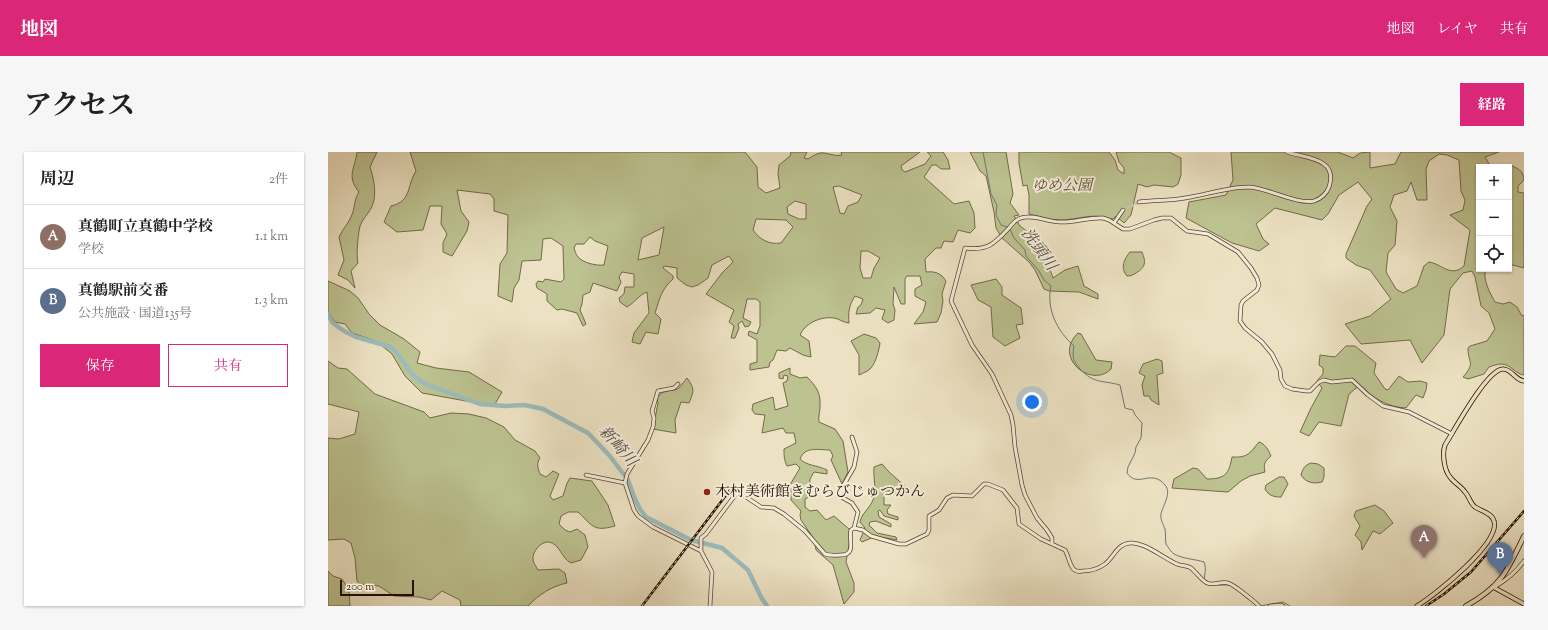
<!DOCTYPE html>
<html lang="ja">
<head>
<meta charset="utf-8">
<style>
	:root { --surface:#fff; --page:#f6f6f6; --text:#202124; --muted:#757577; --line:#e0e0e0; --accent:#db2777 }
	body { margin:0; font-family:"Sorts Mill Goudy","Noto Serif JP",serif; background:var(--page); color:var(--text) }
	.controls { position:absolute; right:12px; top:12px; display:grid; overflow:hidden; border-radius:0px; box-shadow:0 1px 3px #0004 }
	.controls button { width:36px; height:36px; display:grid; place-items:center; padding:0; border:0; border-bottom:1px solid var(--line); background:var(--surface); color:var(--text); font:20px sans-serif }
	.scale { position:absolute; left:12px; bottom:10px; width:74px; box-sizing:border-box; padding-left:4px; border:2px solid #2a1001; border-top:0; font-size:11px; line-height:14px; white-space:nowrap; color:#2a1001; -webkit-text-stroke:3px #f3ecd8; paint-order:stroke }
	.you { position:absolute; left:704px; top:250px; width:14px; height:14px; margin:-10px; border:3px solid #fff; border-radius:50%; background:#1a73e8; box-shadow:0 0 0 6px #1a73e833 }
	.badge { display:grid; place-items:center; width:26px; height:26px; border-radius:50%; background:var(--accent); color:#fff; font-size:13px; font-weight:700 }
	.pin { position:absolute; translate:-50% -33px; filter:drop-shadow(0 1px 2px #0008) }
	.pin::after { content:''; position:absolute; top:21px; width:14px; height:12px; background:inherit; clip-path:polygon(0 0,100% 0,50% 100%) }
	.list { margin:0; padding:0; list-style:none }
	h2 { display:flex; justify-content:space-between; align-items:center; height:52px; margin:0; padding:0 16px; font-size:17px }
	h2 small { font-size:13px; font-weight:400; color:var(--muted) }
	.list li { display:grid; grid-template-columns:26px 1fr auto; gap:12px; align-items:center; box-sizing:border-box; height:64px; padding:0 16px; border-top:1px solid var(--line) }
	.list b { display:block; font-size:15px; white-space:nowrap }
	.list p { margin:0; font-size:13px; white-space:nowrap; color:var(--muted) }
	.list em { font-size:13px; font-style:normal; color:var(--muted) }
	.actions { display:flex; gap:8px; padding:12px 16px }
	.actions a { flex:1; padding:9px 0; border:1px solid var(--accent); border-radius:0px; text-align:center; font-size:14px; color:var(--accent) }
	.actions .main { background:var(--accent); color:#fff }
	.icon { flex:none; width:22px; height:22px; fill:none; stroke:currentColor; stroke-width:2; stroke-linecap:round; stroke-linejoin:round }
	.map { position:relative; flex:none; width:1196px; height:454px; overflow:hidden; border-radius:0px }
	header { display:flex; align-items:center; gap:24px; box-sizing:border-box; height:56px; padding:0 20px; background:var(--accent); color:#fff }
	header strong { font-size:19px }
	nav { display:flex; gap:22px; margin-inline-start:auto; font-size:14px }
	.intro { display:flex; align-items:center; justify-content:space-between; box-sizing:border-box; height:96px; padding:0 24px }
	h1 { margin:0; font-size:28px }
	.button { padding:10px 18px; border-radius:0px; background:var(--accent); color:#fff; font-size:14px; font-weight:700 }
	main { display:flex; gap:24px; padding:0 24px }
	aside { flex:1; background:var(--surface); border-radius:0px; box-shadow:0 1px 3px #0004 }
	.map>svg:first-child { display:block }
	.green { fill:#bcc290; stroke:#736948; fill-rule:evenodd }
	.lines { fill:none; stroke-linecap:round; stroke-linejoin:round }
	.stream { stroke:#6e7771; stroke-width:1 }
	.river { stroke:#9cbcbc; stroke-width:4.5 }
	.minor-tunnel { stroke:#cfc2a6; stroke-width:3; stroke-dasharray:3 1.5; stroke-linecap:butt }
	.minor-casing { stroke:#5a4432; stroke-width:4.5 }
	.major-casing { stroke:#2a1001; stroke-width:5 }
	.highway-casing { stroke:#2a1001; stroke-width:5.5 }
	.minor { stroke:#f3ecd8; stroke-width:3 }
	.major { stroke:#ece2c3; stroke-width:3.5 }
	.highway { stroke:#ece2c3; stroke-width:4 }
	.rail-casing { stroke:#2a1001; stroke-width:2.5 }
	.rail { stroke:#f3ecd8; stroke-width:1; stroke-dasharray:3; stroke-linecap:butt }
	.poi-dot { fill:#8f2418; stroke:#f3ecd8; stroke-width:1.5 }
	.labels { text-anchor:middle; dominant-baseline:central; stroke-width:4; stroke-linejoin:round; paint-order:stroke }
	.park-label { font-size:15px; font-style:italic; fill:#5d4e33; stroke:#f3ecd8 }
	.poi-label { font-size:15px; fill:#2a1001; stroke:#f3ecd8; text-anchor:start }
	.water-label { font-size:16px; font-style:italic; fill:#524c42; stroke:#f3ecd8 }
</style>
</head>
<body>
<header>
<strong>地図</strong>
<nav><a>地図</a><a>レイヤ</a><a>共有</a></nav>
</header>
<div class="intro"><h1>アクセス</h1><a class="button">経路</a></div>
<main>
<aside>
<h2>周辺<small>2件</small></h2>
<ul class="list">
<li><span class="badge" style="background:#8d6e63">A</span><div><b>真鶴町立真鶴中学校</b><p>学校</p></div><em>1.1 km</em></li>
<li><span class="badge" style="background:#5c6f8a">B</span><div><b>真鶴駅前交番</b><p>公共施設 · 国道135号</p></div><em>1.3 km</em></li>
</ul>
<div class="actions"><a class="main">保存</a><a>共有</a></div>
</aside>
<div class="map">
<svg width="1196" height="454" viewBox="0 0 1196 454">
	<rect width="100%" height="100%" fill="#ece2c3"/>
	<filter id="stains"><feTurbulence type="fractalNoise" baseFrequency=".005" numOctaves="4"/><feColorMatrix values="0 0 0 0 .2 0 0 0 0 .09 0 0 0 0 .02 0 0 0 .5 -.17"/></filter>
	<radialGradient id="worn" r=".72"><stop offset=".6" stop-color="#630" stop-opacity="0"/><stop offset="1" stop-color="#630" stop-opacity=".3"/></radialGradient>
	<path class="green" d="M29 0H49L42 15C46 27 50 46 42 58 39 63 34 68 32 74 30 82 28 104 30 111L23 119 27 136 20 128 10 123 16 108 11 85C14 78 20 72 23 65 27 57 26 47 31 40 18 24 27 17 29 0Z
		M82 0H417L429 15 430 35 438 41 452 36 450 22 451 13 462 4 463 0H479L476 6 480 7C483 5 488 2 492 1 499 0 506 5 514 3L513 0H592L573 14 574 18 577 20 597 12 603 4 599 0H615L620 8 622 17H613L608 13H604L596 25 626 52 641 49 646 61 647 76 642 81 630 78 625 90 616 89 613 96H608L597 107 598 120C607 119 613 121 618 129L614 142 615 149 613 161 609 170 586 172 595 160 598 150 587 144V137L594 133 592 124H579L577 127V152H573L566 135 565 152 567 158 566 168 560 171 554 167 557 158 548 156 542 161 528 162 530 155 533 153 535 147 527 144C521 153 520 161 521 171 516 171 512 167 506 166 493 164 477 171 472 183L481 189 483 205 475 203 462 196 458 199 449 198 445 208 442 210 441 215 422 218V212L429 210V188L420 183 421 179 429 182 432 174V150L428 147H419L415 166 423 170 421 174 417 175 414 169 410 172 411 176 407 186H403L406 174 401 170 406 158 378 142 394 121 405 110 401 104 384 113 380 126 370 133 364 135 358 133 349 126V116L336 114 335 116 345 124V127C333 138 332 146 327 161L333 167 330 182 318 180 312 192 304 190 306 181 321 161 319 140C311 143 306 151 299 155L292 150 291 146 296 142 297 135H306V122L294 120 291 125 293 130 289 139 265 131 262 140 255 143 254 152 252 158 258 172 255 174 249 161 234 157 229 158 219 149V142L209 136 208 132 210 129 215 130 217 127 233 130 236 127 235 94 223 86 215 87 213 108 194 109 191 128 186 136 184 150 170 144 172 112 179 101 180 63 166 59V47L162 42 129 38 133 59 141 70 139 79 124 104 115 100V91L119 82 113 72 114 54H102L95 78 69 80 56 70 63 54C84 49 78 35 88 19ZM511 34 534 43 530 50 520 54 516 62 512 61 505 35ZM467 49 478 52V67H471L460 62 459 55ZM428 67 458 68 465 75 453 91C441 93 431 87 425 78ZM336 75 331 103 310 108 314 86ZM262 85 267 89 280 94 276 113C269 114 255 111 250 105 248 103 247 99 246 96L248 92H256ZM533 99H540L552 106 546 116 543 126H535L532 116Z
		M642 0H678L685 42 682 51 691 63 686 64 692 74 722 97 719 109 725 126 737 118 750 114 756 134 770 142V147L751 140 721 139 716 137 707 118 701 110 674 86 668 76 666 60 658 24 652 19Z
		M691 0H781L787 8 790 18 796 22V16L791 10 788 0H841L853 6V23L850 32 845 35 826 33 819 35 810 32 803 63 796 71 788 64 785 67H783C766 60 750 68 732 68 722 68 711 64 701 62V43L699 33 695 34 691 11Z
		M903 0H1010L1025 6 1032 1 1042 0V16L1067 12 1073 0H1171L1157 5 1163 15H1151V117H1158C1154 127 1162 141 1167 150L1175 152 1182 150 1189 155 1194 164 1196 163V223C1187 222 1183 212 1173 212 1169 212 1164 214 1161 215L1156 222 1140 227 1135 225C1148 210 1140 212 1140 196L1142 194 1159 189 1167 177 1161 161 1153 154 1147 125 1144 119 1135 121 1122 137 1116 183 1094 211 1082 188 1033 192 1017 172 1042 164 1063 147 1042 118 1028 113 1018 106V102L1039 54 1044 47 1030 30 1011 43 1000 62 994 68 947 56 928 72 935 87 941 92 931 99 904 91 858 66 861 50 898 43 905 28ZM1111 2 1119 3 1131 8 1133 39 1137 48 1135 58 1122 63 1142 78 1136 114C1123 126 1114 112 1101 110L1096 114 1089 134 1075 141 1068 137 1058 120 1060 101 1067 93 1069 69 1062 55 1066 43 1079 39 1083 30 1089 48H1099L1098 17 1101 9Z
		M1180 13C1189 15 1196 19 1196 28L1190 34V40L1196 41V116L1181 112V15H1179Z
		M802 100H814C818 110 818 115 808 121 805 123 803 124 799 124 792 116 796 107 802 100Z
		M668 127 674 135V143L693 156 695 172 688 173 692 186 677 194 665 185 663 155 650 148 643 133Z
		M0 129 22 139 30 146 41 162 52 173 76 187 92 200 89 211 108 216 141 220 174 240 167 252 149 251 94 241 77 224 64 202 48 189 24 181 17 172 7 170 0 159Z
		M750 181 753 182 768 208 784 210 783 217C764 237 724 206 750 181Z
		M536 182 548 186 552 191C551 198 548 210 543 216 541 219 535 221 531 223V203L523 189Z
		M1018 194H1027L1048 211 1046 221 1057 237 1060 238 1071 224 1080 230 1092 229 1099 231 1098 238 1095 246 1088 243 1078 256C1059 255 1045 246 1032 233L1021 242 1013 274 991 270 981 284 972 280 983 256 994 236 989 229 995 222V216L991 213 992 203 1007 205Z
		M829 207 834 209 835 221 829 223 831 253 823 248 821 244H816L814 233 817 224 811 221 815 212Z
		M0 209 10 216 19 217 47 242 96 260 102 266 123 261 141 262 158 266 176 275 187 288 207 299 212 306C208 311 210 317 212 322L218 325 225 319 231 322 222 344 225 348 235 344 239 331 242 326 264 329 280 353 287 374C265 380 265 374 250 360H240L233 364 231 372 237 378 242 380 249 377 257 383 260 395 253 408 243 411C233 406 232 392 221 390 213 389 204 400 205 407 205 411 208 414 210 418L231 417 237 421 239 431C224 434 210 443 200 454H133L132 448 114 439 103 448 91 445 66 444 51 434 32 432 29 429 27 406 23 391 16 387 0 388V286L11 287 27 282 31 260 0 252Z
		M462 216V222L472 226 479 225C488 234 493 241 492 254 492 260 490 264 491 270L507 277 515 289 520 320 514 332 503 308 505 304 502 298C490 298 477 294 472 307 479 314 489 313 499 318V322L486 320 482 327 481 345 477 347V355L482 359 489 358 498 368 506 364 521 377 524 376 518 410 526 431V440L516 452 505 413 488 398 486 387 473 368 472 363 473 359 463 348V331L472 316 468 312 459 314C456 308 456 303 456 297L468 291 466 281H458L455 276 434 281 437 263 427 262 424 258 425 252 445 245 447 258 460 254 455 231 459 229 460 224 456 223 455 227 451 226V221Z
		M359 226C367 237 366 239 361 251L353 250 347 268 348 281 325 277 330 251 329 246C334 238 342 239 350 237Z
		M931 290C937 292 940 297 943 304 937 309 935 312 937 320L922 324 913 329 900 340 844 336 846 327 865 316 870 317 879 327C897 327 901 322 904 305 920 306 922 301 931 290Z
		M983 311 990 312 996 316V325L994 330C986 332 978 331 973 323 975 316 977 313 983 311Z
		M554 312 561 320 578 335 577 341 574 345 562 339H556V353H563L559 358 560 362 570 365V368L556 364 552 358 550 359 551 365 563 372V375L548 369 542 370 541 373 549 381 568 385 569 388 548 384 534 390 532 388 537 376 532 370C533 362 542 356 545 348 549 339 545 326 546 315Z
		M951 325H956L960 332 953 345C946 345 941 344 937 337L938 333Z
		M1047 353 1056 359 1065 371 1052 382 1045 379 1034 398 1033 390 1027 383 1032 374 1026 364 1028 359Z
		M0 419 5 424 14 427 21 438 22 454H0Z"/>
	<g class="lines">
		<path class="stream" d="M655 0 663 42 669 53 668 63 673 73 679 75
			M682 77 686 86 697 98 698 104 711 119 716 128 723 134C718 157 729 179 746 194 744 205 745 209 752 217 766 232 774 228 792 233L797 256 805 258 807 263 814 271 813 286 808 295 807 301 800 315 799 321C810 337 823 316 837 333 844 341 835 353 833 362 832 367 835 372 837 377 838 382 837 388 838 392 840 395 843 400 846 402 855 407 867 407 876 410 879 417 876 424 876 431H877
			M890 433H901
			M904 434 920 447
			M926 451 929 454
			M932 454 955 450 962 454"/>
		<path class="river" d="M0 162 5 171 16 179 28 185 63 195 69 201 84 222 91 228 99 233 152 252 177 254 197 253 215 257 260 281 281 303 300 328 307 347 312 357 318 365 363 388 394 396 420 418 433 445 439 454"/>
		<path class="minor-tunnel" d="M795 58 811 50"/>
		<defs>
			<path id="minor" d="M811 50C827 48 842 49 857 46 878 43 899 35 921 35 940 36 969 53 986 49 993 47 999 41 1001 35 1011 5 975 6 959 0
				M786 71 795 58
				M350 232 346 236 330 239 324 259 326 266 325 275 320 288 299 322 297 331 306 358 310 364 325 375 373 399 384 420 382 454
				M524 285 529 300 526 315 515 334 513 341 515 346 524 351 530 360 526 376
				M258 323 297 331
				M724 391V386L719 378 709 366 697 343 694 333 687 295 685 273 683 263 664 222 644 193 623 149 637 96C660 99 666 92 681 76 684 72 688 67 693 66 705 62 719 70 732 70 746 71 760 65 775 66L781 68 795 77H802L826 68 834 66H843L859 79 880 82 910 100 923 116 929 126 931 133 929 138 915 149 913 153 912 169 917 176 934 190 944 202 952 218 953 227 957 234 964 237 978 239H982L991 230 996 228 1004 230 1024 228 1040 243 1055 254 1081 260 1124 282
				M373 399V386L378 382 408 342 412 341 433 355 446 356 456 362 477 379 497 402C502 404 507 403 513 403 529 403 520 387 523 378L526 376 535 378 543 384 571 392H578L599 382 601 378V364L611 358 619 346 625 343 644 344 656 332H660L675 338 689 356 691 372 713 387 737 398C740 403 741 410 744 415 746 419 750 420 755 419 763 419 770 417 777 412 786 405 789 392 802 391 817 390 835 406 849 412 853 414 859 413 863 416 868 420 873 428 879 431 885 434 893 429 900 431 905 432 926 449 931 454
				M1168 434C1180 427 1188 420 1196 409
				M942 454 953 453 955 454"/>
			<path id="major" d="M1165 435 1196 452
				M1089 454C1107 443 1173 391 1166 369 1164 361 1153 359 1147 355 1142 351 1141 344 1137 340 1133 334 1126 331 1122 325 1116 318 1114 301 1117 293 1126 279 1159 217 1175 217 1184 217 1187 228 1196 229"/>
			<path id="highway" d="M1138 454C1174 434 1179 419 1196 384"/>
		</defs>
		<use href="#minor" class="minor-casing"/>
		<use href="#major" class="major-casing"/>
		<use href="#highway" class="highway-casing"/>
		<use href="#minor" class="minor"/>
		<use href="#major" class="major"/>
		<use href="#highway" class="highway"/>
		<defs>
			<path id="rail" d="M314 454 405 334
				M1098 454 1116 442 1143 420 1196 359"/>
		</defs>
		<use href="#rail" class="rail-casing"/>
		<use href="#rail" class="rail"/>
	</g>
	<circle class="poi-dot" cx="379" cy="340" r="4"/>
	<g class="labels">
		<g class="park-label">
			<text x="734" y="34">ゆめ公園</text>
		</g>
		<g class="poi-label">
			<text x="387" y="340">木村美術館きむらびじゅつかん</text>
		</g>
		<g class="water-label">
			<text transform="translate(710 98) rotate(54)">洗頭川</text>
			<text transform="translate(289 295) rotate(49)">新崎川</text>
		</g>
	</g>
	<rect width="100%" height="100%" filter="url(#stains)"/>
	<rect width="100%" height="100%" fill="url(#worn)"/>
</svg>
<div class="controls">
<button>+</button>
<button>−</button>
<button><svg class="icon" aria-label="locate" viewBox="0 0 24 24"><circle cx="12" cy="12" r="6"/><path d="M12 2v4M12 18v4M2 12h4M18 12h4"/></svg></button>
</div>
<div class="scale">200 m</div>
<div class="you"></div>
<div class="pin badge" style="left:1096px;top:406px;background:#8d6e63">A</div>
<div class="pin badge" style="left:1172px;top:423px;background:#5c6f8a">B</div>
</div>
</main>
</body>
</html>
